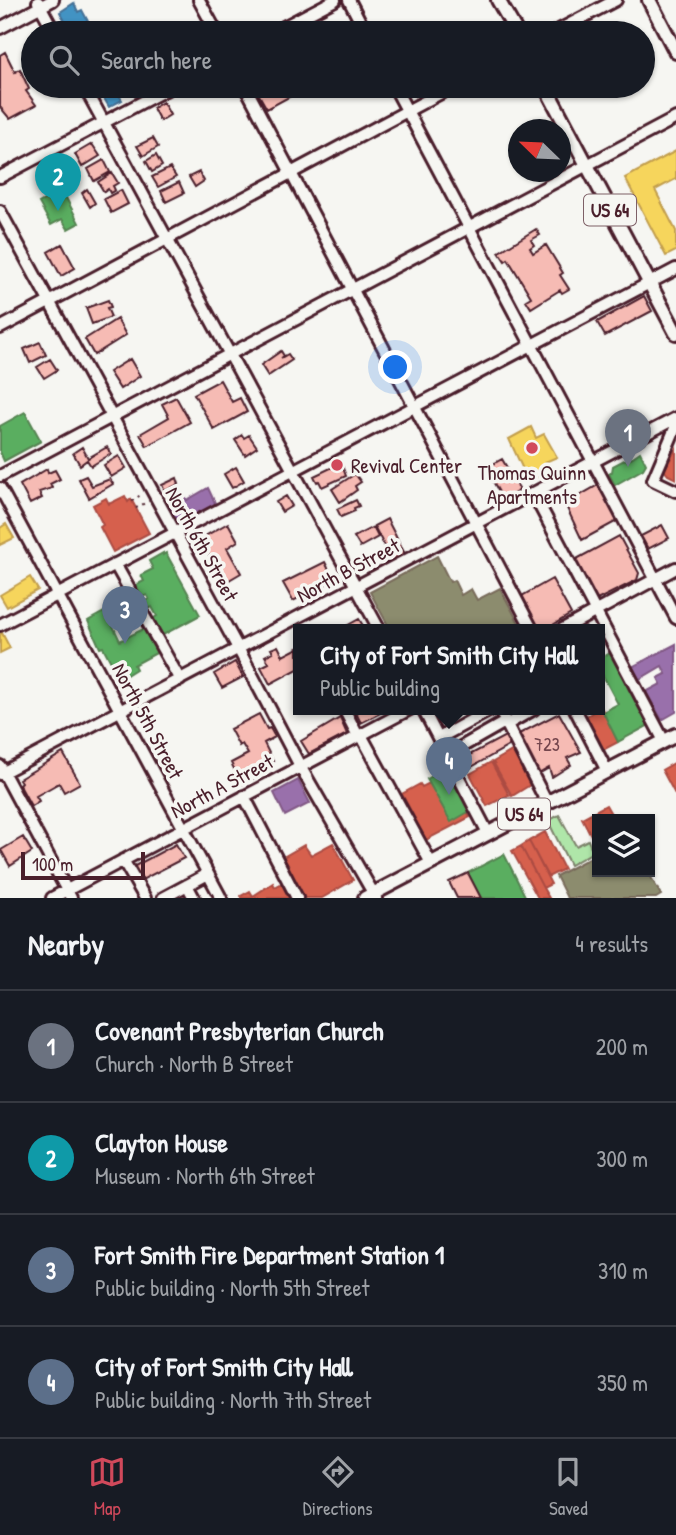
<!DOCTYPE html>
<html lang="en">
<head>
<meta charset="utf-8">
<style>
	:root { --surface:#171b24; --page:#242831; --text:#f1f3f6; --muted:#9ea1a6; --line:#363941; --accent:#d1495b }
	body { margin:0; font-family:"Patrick Hand",sans-serif; background:var(--page); color:var(--text) }
	.controls { position:absolute; right:21px; bottom:21px; display:grid; overflow:hidden; border-radius:0px; box-shadow:0 2px 5px #0004 }
	.controls button { width:63px; height:63px; display:grid; place-items:center; padding:0; border:0; border-bottom:2px solid var(--line); background:var(--surface); color:var(--text); font:35px sans-serif }
	.compass { position:absolute; left:508px; top:119px; width:63px; height:63px; border-radius:50%; background:var(--surface); box-shadow:0 2px 5px #0004; rotate:293deg }
	.scale { position:absolute; left:21px; bottom:18px; width:124px; box-sizing:border-box; padding-left:7px; border:4px solid #4a1f2b; border-top:0; font-size:19px; line-height:24px; white-space:nowrap; color:#4a1f2b; -webkit-text-stroke:5px #f6f6f2; paint-order:stroke }
	.you { position:absolute; left:396px; top:368px; width:24px; height:24px; margin:-18px; border:5px solid #fff; border-radius:50%; background:#1a73e8; box-shadow:0 0 0 10px #1a73e833 }
	.badge { display:grid; place-items:center; width:46px; height:46px; border-radius:50%; background:var(--accent); color:#fff; font-size:23px; font-weight:700 }
	.pin { position:absolute; translate:-50% -58px; filter:drop-shadow(0 2px 4px #0008) }
	.pin::after { content:''; position:absolute; top:37px; width:24px; height:21px; background:inherit; clip-path:polygon(0 0,100% 0,50% 100%) }
	.popup { position:absolute; left:293px; top:624px; width:312px; height:91px; box-sizing:border-box; display:grid; place-content:center; border-radius:0px; background:var(--surface); filter:drop-shadow(0 2px 5px #0005); font-size:23px; white-space:nowrap; color:var(--muted) }
	.popup b { font-size:26px; color:var(--text) }
	.popup::after { content:''; position:absolute; left:50%; top:100%; margin-left:-14px; border:14px solid transparent; border-top-color:var(--surface) }
	.list { margin:0; padding:0; list-style:none }
	h2 { display:flex; justify-content:space-between; align-items:center; height:91px; margin:0; padding:0 28px; font-size:30px }
	h2 small { font-size:23px; font-weight:400; color:var(--muted) }
	.list li { display:grid; grid-template-columns:46px 1fr auto; gap:21px; align-items:center; box-sizing:border-box; height:112px; padding:0 28px; border-top:2px solid var(--line) }
	.list b { display:block; font-size:26px; white-space:nowrap }
	.list p { margin:0; font-size:23px; white-space:nowrap; color:var(--muted) }
	.list em { font-size:23px; font-style:normal; color:var(--muted) }
	.icon { flex:none; width:38px; height:38px; fill:none; stroke:currentColor; stroke-width:2; stroke-linecap:round; stroke-linejoin:round }
	.map { position:relative; flex:none; width:676px; height:898px; overflow:hidden }
	.search { position:absolute; background:var(--surface); box-shadow:0 2px 5px #0004; left:21px; right:21px; top:21px; height:77px; display:flex; align-items:center; gap:18px; box-sizing:border-box; padding:0 24px; border-radius:38px; color:var(--muted); font-size:26px }
	.sheet { height:539px; background:var(--surface) }
	nav { display:flex; justify-content:space-around; align-items:center; box-sizing:border-box; height:98px; border-top:2px solid var(--line); background:var(--surface); font-size:19px; color:var(--muted) }
	nav a { display:grid; justify-items:center; gap:4px }
	nav .on { color:var(--accent) }
	.map>svg:first-child { display:block }
	.green { fill:#afe6a9; stroke:#7c826a; stroke-width:2 }
	.homes { fill:#f6d55c; stroke:#c29e4d; stroke-width:2 }
	.shops { fill:#d6604d; stroke:#ac4c43; stroke-width:2 }
	.offices { fill:#9970ab; stroke:#815885; stroke-width:2 }
	.schools { fill:#4393c3; stroke:#457095; stroke-width:2 }
	.public { fill:#5aae61; stroke:#558351; stroke-width:2 }
	.industry { fill:#8c8c6e; stroke:#786b5a; stroke-width:2 }
	.building { fill:#f6bbb4; stroke:#4a1f2b; stroke-width:2 }
	.lines { fill:none; stroke-linecap:round; stroke-linejoin:round }
	.minor-casing { stroke:#4a1f2b; stroke-width:16 }
	.major-casing { stroke:#4a1f2b; stroke-width:18 }
	.path { stroke:#4a1f2b; stroke-width:2; stroke-dasharray:2 5; stroke-linecap:butt }
	.minor { stroke:#f6f6f2; stroke-width:10 }
	.major { stroke:#f6f6f2; stroke-width:12 }
	.poi-dot { fill:#d1495b; stroke:#f6f6f2; stroke-width:2.5 }
	.labels { text-anchor:middle; dominant-baseline:central; stroke-width:7; stroke-linejoin:round; paint-order:stroke }
	.number-label { font-size:18px; fill:#75464d }
	.shield { fill:#f6f6f2; stroke:#7e6067; stroke-width:2 }
	.shield-label { font-size:19px; font-weight:bold; fill:#4a1f2b }
	.poi-label { font-size:21px; fill:#4a1f2b; stroke:#f6f6f2; text-anchor:start }
	.street-label { font-size:21px; fill:#4a1f2b; stroke:#f6f6f2 }
</style>
</head>
<body>
<div class="map">
<svg width="676" height="898" viewBox="0 0 676 898">
	<rect width="100%" height="100%" fill="#f6f6f2"/>
	<filter id="ink" filterUnits="userSpaceOnUse"><feTurbulence type="fractalNoise" baseFrequency=".0143" numOctaves="2"/><feDisplacementMap in="SourceGraphic" scale="14" xChannelSelector="R" yChannelSelector="G"/><feConvolveMatrix kernelMatrix="1 2 1 2 8 2 1 2 1" color-interpolation-filters="sRGB"/></filter>
	<g filter="url(#ink)">
		<path class="green" d="M559 815 576 846 588 840 593 852 570 865 548 821Z"/>
		<path class="homes" d="M676 151V179L655 190 676 231V251L666 256 625 178Z
			M531 427 536 438 544 434 557 457 545 462 549 470 534 478 532 472 526 476 509 439Z
			M6 524 14 538 0 545V528Z
			M30 577 38 590 7 607 0 595Z
			M2 633 10 648 0 653V634Z"/>
		<path class="shops" d="M676 449V479L668 475 664 470Z
			M125 496 128 502 131 499 149 533 113 552 100 527 103 525 93 505 106 498 109 504Z
			M601 707 618 742 603 750 585 717Z
			M517 748 535 782 512 796 493 762Z
			M491 762 509 795 487 806 470 774Z
			M676 762V796L662 770Z
			M447 774 470 817 426 840 402 794 420 784 422 787Z
			M606 805 614 819H597L596 845 582 818Z
			M545 832 564 869 548 877 529 841Z
			M529 841 551 884 543 888 521 846Z
			M333 843 353 880 322 898H300L280 859 304 845 311 855Z
			M521 846 543 888 549 898H538L512 851Z
			M284 882 292 898H242L241 896 250 891 253 896 273 883 275 887Z"/>
		<path class="offices" d="M208 488 216 505 179 524 169 507 186 498 187 500Z
			M676 644V712L662 720 646 692 661 684 658 678 666 674 662 666 638 680 632 667Z
			M298 780 310 803 285 816 274 793Z"/>
		<path class="schools" d="M74 3 78 12 82 10 91 27 85 29 87 32 84 33H75L74 31 68 33 62 23 65 21 60 12Z
			M97 86H114L122 100 109 107Z"/>
		<path class="public" d="M62 190 79 223 68 229 62 219 51 225 39 203Z
			M25 412 41 441 4 461 0 452V426Z
			M640 452 646 464 643 469 615 485 609 474 612 472 613 466 626 459 627 461Z
			M163 553V555L166 553 200 615 159 637 151 620 157 616 152 607 149 609 145 605V601L149 599 147 595 142 597 136 585 144 581 141 575 153 569 149 561Z
			M106 611 120 641 145 628 158 652 134 665 136 669 120 679 103 647 100 648 88 621Z
			M612 652 651 724 618 742 603 712 618 704 600 670V659Z
			M446 768 470 811 451 822 427 779Z
			M504 854 526 898H481L468 873Z"/>
		<path class="industry" d="M437 556 450 582 454 580 461 595 471 589 477 600 500 588 522 629H390L370 592Z
			M597 854V872H648L661 895 656 898H567L556 876Z"/>
		<path class="building" d="M5 52 15 72 20 69 29 89 26 91 36 105 10 119 0 107V55Z
			M254 86H309L267 109Z
			M163 102 170 115 160 121 153 108Z
			M153 138 158 147 143 156 137 146Z
			M92 144 100 156 82 167 75 154Z
			M156 155 162 166 152 172 146 161Z
			M104 160 110 172 94 181 88 169Z
			M170 168 176 177 158 187 152 177Z
			M199 172 204 181 195 187 189 177Z
			M112 173 118 183 113 186 115 190 110 193 108 189 104 192 98 182Z
			M179 182 184 193 166 202 161 191Z
			M87 189 95 203 90 207 82 193Z
			M121 190 128 204 111 213 104 199Z
			M536 229 540 235 531 240 534 245 530 248 533 253 546 245 563 273 560 275 569 289 562 293 560 290 531 308 526 300 531 297 508 259 505 261 499 252Z
			M62 244 75 268 61 276 48 252Z
			M644 296 652 311 605 336 597 322Z
			M108 300 111 307 107 308 111 317 92 324 86 308Z
			M117 319 126 335 94 355 85 339Z
			M40 342 46 355 30 363 24 349Z
			M281 351 284 356 281 358 288 354 292 360 268 376 261 365Z
			M50 359 57 370 44 378 37 367Z
			M130 359 140 376 120 389 109 372Z
			M220 380 232 402 240 398 247 412 214 430 194 394Z
			M176 397 190 422 147 446 140 434 169 417 162 404Z
			M242 435 244 438 249 435 257 447 245 455 235 440Z
			M82 447 88 458 107 447 111 454 91 466 87 460 80 465 73 453Z
			M119 456 126 468 111 477 104 465Z
			M502 459 520 490 503 500 486 468Z
			M341 463 346 476 322 487 319 481 317 482 314 476Z
			M236 467 244 481 232 488 224 474Z
			M47 469 48 473 55 470 60 479 50 484 52 488 39 492 42 498 30 504 20 485Z
			M355 474 361 482 355 486 357 490 340 502 332 489Z
			M86 476 92 486 110 479 113 484 89 498 79 479Z
			M177 478 179 484 165 491 162 485Z
			M600 484 617 521 582 540 565 504Z
			M286 496 292 506 282 512 276 502Z
			M356 500 359 506 354 508 355 511 341 517 337 509Z
			M387 519 405 554 392 561 374 526Z
			M228 523 238 541 227 548 241 573 224 583 212 567 215 566 200 539Z
			M662 525 669 538 648 549 641 536Z
			M373 527 378 537 360 547 354 537Z
			M619 536 639 573 637 580 595 601 573 561Z
			M325 562 334 580 293 601 283 583Z
			M552 579 571 614 546 629H539L522 596Z
			M359 619 365 629H341Z
			M278 646 283 656 298 648V669L270 684 261 667 269 663 265 656 273 652 271 649Z
			M235 662 243 677 222 688 214 674Z
			M354 709H388L361 723Z
			M559 713 581 752 567 758 571 765 552 777 549 768 535 776 515 736Z
			M259 714 267 729 270 728 275 737 264 743 273 761 264 766 267 771 242 784 231 763 248 754 242 744 239 746 230 729Z
			M340 718 347 734 309 754 301 741Z
			M509 734 514 743 468 769 462 759Z
			M63 753 80 783 64 792 59 783 36 796 39 801 31 806 19 784 21 782 19 779Z
			M23 837 32 852 10 866 1 850Z
			M176 844 184 858 138 882 131 868Z
			M468 873 481 898H457L449 882Z"/>
		<g class="lines">
			<defs>
				<path id="minor" d="M199 0 217 33
					M349 0 366 33
					M38 2 55 33
					M0 28 53 0
					M272 33 335 0
					M553 33 616 0
					M84 86 379 629
					M245 86 532 629
					M394 86 676 618
					M0 177 173 86
					M0 211 239 650 300 766 376 898
					M0 328 454 86
					M676 426 653 480 676 491
					M0 476 676 118
					M0 488 221 898
					M533 493 664 741
					M115 564 180 680
					M0 625 676 269
					M563 629 676 568
					M344 709 358 736
					M423 709 488 833
					M499 709 547 803
					M575 709 607 771
					M506 725 534 709
					M361 735 431 863
					M439 738 492 709
					M447 755 505 722
					M0 766 71 898
					M0 774 676 418
					M244 796 297 898
					M123 860 145 898
					M187 885 194 898
					M52 898 410 709
					M163 898 208 874"/>
				<path id="major" d="M498 0 517 33
					M649 0 676 52
					M545 86 676 333
					M365 898 676 735"/>
			</defs>
			<use href="#minor" class="minor-casing"/>
			<use href="#major" class="major-casing"/>
			<path class="path" d="M132 501 142 494
				M136 508 149 501"/>
			<use href="#minor" class="minor"/>
			<use href="#major" class="major"/>
		</g>
	</g>
	<g class="poi-dot">
		<circle cx="532" cy="448" r="7"/>
		<circle cx="337" cy="465" r="7"/>
	</g>
	<g class="labels">
		<g class="number-label">
			<text x="547" y="744">723</text>
		</g>
		<g class="shield">
			<rect x="584" y="194.5" width="52" height="31" rx="5"/>
			<rect x="498" y="798.5" width="52" height="31" rx="5"/>
		</g>
		<g class="shield-label">
			<text x="610" y="210">US 64</text>
			<text x="524" y="814">US 64</text>
		</g>
		<g class="poi-label">
			<text x="351" y="465">Revival Center</text>
			<text x="532" y="472" text-anchor="middle">Thomas Quinn<tspan x="532" dy="24">Apartments</tspan></text>
		</g>
		<g class="street-label">
			<text transform="translate(202 544) rotate(61)">North 6th Street</text>
			<text transform="translate(348 570) rotate(-28)">North B Street</text>
			<text transform="translate(148 721) rotate(62)">North 5th Street</text>
			<text transform="translate(222 786) rotate(-28)">North A Street</text>
		</g>
	</g>
</svg>
<div class="controls">
<button><svg class="icon" aria-label="layers" viewBox="0 0 24 24"><path d="M12 4l9 5-9 5-9-5zM3 14l9 5 9-5"/></svg></button>
</div>
<svg class="compass" viewBox="-18 -18 36 36"><path d="M0-13l5 13h-10z" fill="#e53935"/><path d="M0 13l5-13h-10z" fill="#9ea1a6"/></svg>
<div class="scale">100 m</div>
<div class="you"></div>
<div class="pin badge" style="left:628px;top:467px;background:#6b7280">1</div>
<div class="pin badge" style="left:58px;top:211px;background:#0f9aa8">2</div>
<div class="pin badge" style="left:125px;top:644px;background:#5c6f8a">3</div>
<div class="pin badge" style="left:449px;top:795px;background:#5c6f8a">4</div>
<div class="popup"><b>City of Fort Smith City Hall</b>Public building</div>
<div class="search"><svg class="icon" aria-label="search" viewBox="0 0 24 24"><circle cx="10" cy="10" r="6"/><path d="M15 15l6 6"/></svg>Search here</div>
</div>
<section class="sheet">
<h2>Nearby<small>4 results</small></h2>
<ul class="list">
<li><span class="badge" style="background:#6b7280">1</span><div><b>Covenant Presbyterian Church</b><p>Church · North B Street</p></div><em>200 m</em></li>
<li><span class="badge" style="background:#0f9aa8">2</span><div><b>Clayton House</b><p>Museum · North 6th Street</p></div><em>300 m</em></li>
<li><span class="badge" style="background:#5c6f8a">3</span><div><b>Fort Smith Fire Department Station 1</b><p>Public building · North 5th Street</p></div><em>310 m</em></li>
<li><span class="badge" style="background:#5c6f8a">4</span><div><b>City of Fort Smith City Hall</b><p>Public building · North 7th Street</p></div><em>350 m</em></li>
</ul>
</section>
<nav>
<a class="on"><svg class="icon" aria-label="map" viewBox="0 0 24 24"><path d="M3 6l6-2 6 2 6-2v14l-6 2-6-2-6 2zM9 4v14M15 6v14"/></svg>Map</a>
<a><svg class="icon" aria-label="directions" viewBox="0 0 24 24"><path d="M12 3l9 9-9 9-9-9zM9 14v-3h6M13 9l2 2-2 2"/></svg>Directions</a>
<a><svg class="icon" aria-label="saved" viewBox="0 0 24 24"><path d="M7 4h10v16l-5-4-5 4z"/></svg>Saved</a>
</nav>
</body>
</html>
